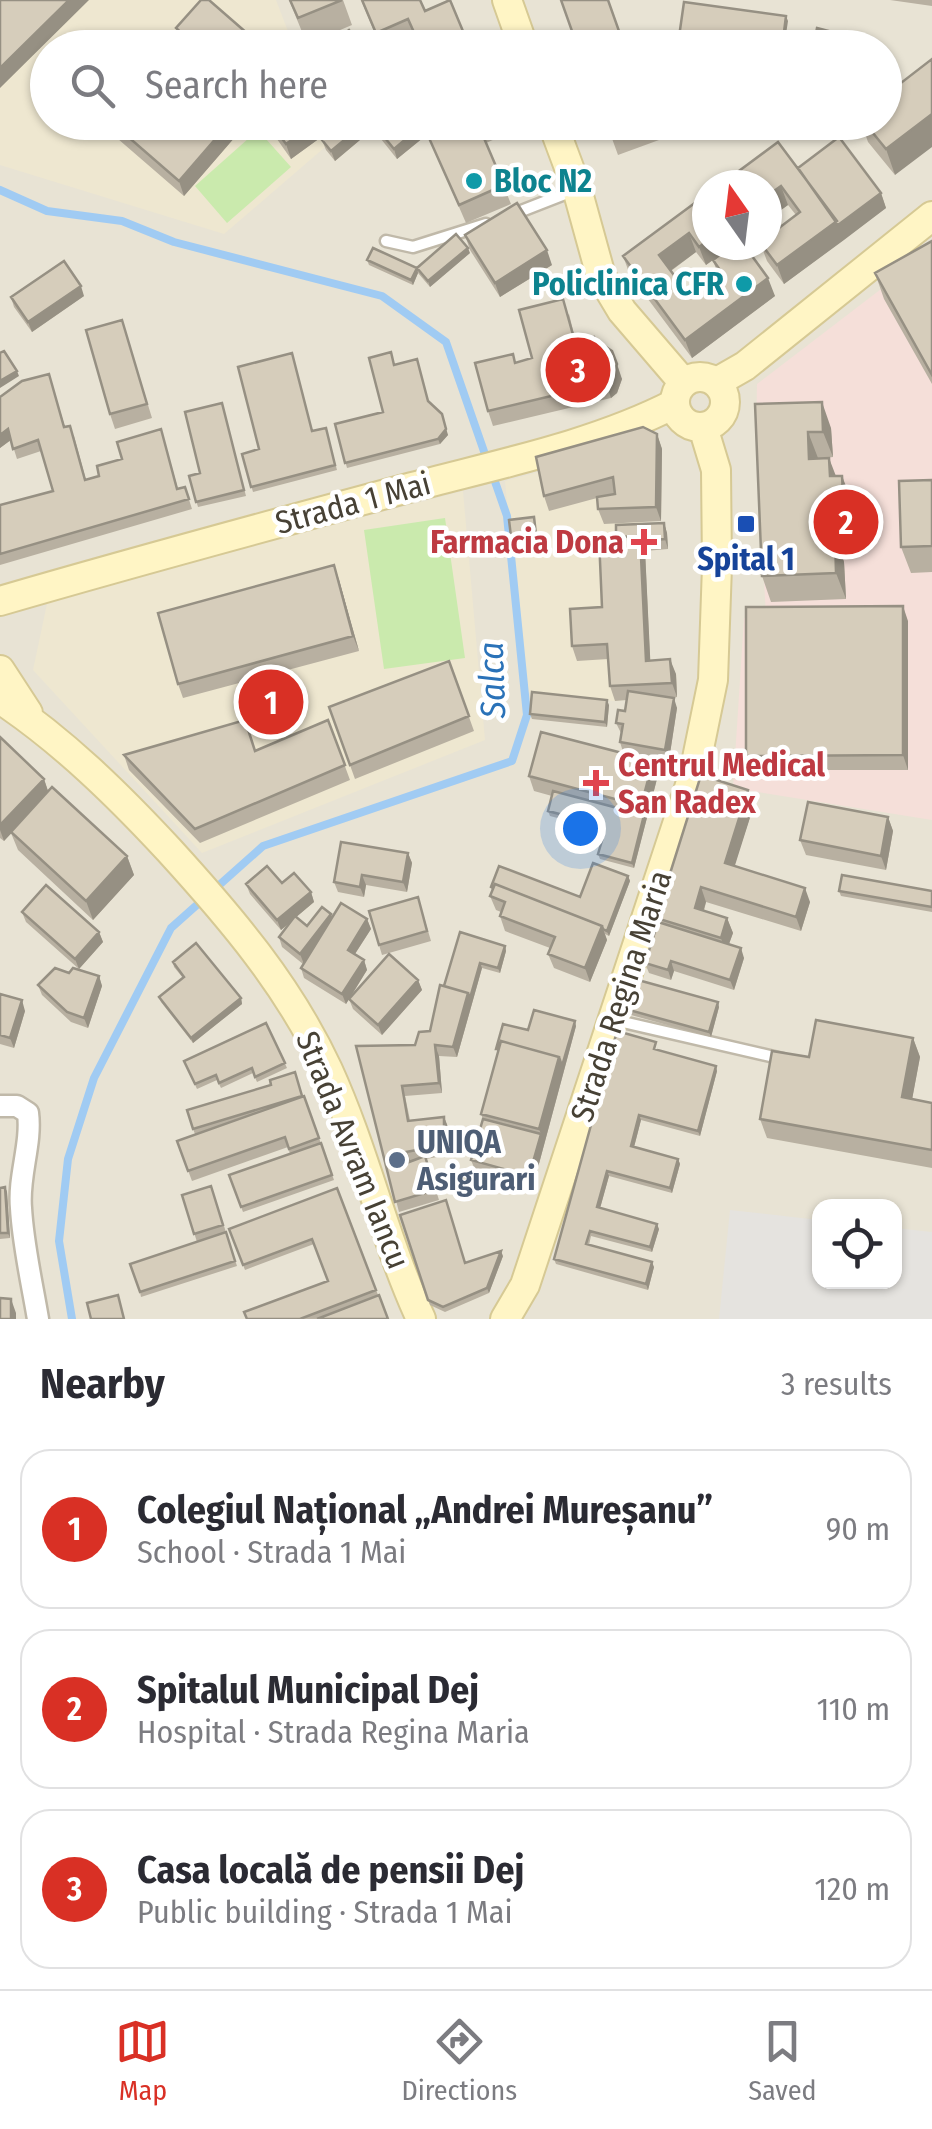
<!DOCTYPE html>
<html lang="en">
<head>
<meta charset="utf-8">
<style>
	:root { --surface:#fff; --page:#f2f2f3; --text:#2b2b33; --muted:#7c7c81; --line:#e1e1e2; --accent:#d93025 }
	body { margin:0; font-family:"Fira Sans Condensed",sans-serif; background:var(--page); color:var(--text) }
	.controls { position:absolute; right:30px; bottom:30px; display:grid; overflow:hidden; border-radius:20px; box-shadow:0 2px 8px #0004 }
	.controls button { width:90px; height:90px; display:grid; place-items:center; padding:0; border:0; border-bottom:2px solid var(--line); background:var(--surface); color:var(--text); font:50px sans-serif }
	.compass { position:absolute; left:692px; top:170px; width:90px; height:90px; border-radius:50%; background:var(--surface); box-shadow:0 2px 8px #0004; rotate:346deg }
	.you { position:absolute; left:580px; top:828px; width:35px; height:35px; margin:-25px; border:8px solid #fff; border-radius:50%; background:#1a73e8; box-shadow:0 0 0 15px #1a73e833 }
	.badge { display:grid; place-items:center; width:65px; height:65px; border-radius:50%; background:var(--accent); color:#fff; font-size:32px; font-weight:700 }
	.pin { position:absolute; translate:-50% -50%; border:5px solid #fff; box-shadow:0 2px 10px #0006 }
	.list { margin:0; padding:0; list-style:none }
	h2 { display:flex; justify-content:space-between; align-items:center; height:130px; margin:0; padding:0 40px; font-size:42px }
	h2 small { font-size:32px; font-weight:400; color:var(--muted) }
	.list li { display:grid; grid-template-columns:65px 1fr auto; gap:30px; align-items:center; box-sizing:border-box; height:160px; margin:0 20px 20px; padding:0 20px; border:2px solid var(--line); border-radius:30px }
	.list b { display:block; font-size:38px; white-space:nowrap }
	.list p { margin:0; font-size:32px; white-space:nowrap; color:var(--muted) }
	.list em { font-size:32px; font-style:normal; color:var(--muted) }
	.icon { flex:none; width:55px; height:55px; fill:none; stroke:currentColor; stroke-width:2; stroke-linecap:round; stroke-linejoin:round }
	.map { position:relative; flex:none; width:932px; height:1319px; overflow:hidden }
	.search { position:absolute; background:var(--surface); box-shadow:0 2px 8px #0004; left:30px; right:30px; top:30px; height:110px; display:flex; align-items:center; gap:25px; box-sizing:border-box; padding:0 35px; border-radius:55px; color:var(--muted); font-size:38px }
	.sheet { height:670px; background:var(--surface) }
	nav { display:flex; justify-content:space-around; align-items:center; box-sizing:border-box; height:140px; border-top:2px solid var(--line); background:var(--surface); font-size:28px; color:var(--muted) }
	nav a { display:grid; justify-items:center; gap:5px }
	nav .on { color:var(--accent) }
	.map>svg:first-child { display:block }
	.residential { fill:#e8e3d4; fill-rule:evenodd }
	.education { fill:#eee7d0 }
	.medical { fill:#f5dfd9 }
	.green { fill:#caeaad }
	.parking { fill:#e5e3df }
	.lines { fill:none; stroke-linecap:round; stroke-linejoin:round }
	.stream { stroke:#a0cbf3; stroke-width:8 }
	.lane-casing { stroke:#c0b9a9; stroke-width:15 }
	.street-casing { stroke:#c0b9a9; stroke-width:25 }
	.secondary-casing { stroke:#d6c994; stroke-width:32 }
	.lane { stroke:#fff; stroke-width:10 }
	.street { stroke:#fff; stroke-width:20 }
	.secondary { stroke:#fff5c5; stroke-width:28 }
	.wall { fill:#b8b0a1; fill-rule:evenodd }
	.shaded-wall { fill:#969083 }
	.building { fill:#d6cdbb; stroke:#969083; stroke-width:2.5 }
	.culture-dot { fill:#0f9aa8; stroke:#fff; stroke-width:4 }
	.transit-dot { fill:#1a4fb4; stroke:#fff; stroke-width:4 }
	.health-dot { fill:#e0444e; stroke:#fff; stroke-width:4 }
	.service-dot { fill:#5c6f8a; stroke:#fff; stroke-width:4 }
	.labels { text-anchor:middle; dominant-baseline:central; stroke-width:9; stroke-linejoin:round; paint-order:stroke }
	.culture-label { font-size:32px; font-weight:bold; fill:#0d838f; stroke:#fff; text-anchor:start }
	.street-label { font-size:32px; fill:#474135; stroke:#fff }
	.health-label { font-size:32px; font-weight:bold; fill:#be3a42; stroke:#fff; text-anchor:end }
	.transit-label { font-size:32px; font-weight:bold; fill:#164399; stroke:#fff }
	.service-label { font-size:32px; font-weight:bold; fill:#4e5e75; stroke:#fff; text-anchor:start }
	.water-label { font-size:35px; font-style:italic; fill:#2a72b8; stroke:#fff }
</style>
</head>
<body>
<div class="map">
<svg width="932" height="1319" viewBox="0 0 932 1319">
	<rect width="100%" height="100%" fill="#f4f1e6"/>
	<path class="residential" d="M0 0H932V1319H0ZM48 48H884V122H48ZM707 185H767V245H707ZM820 1206H894V1282H820Z"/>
	<path class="education" d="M0 0H276L294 47 48 48V122L353 123 224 234 0 165Z
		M649 442 662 449 661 521 643 522 651 675 676 674 677 697 615 701 525 692 505 481Z
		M463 491 485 740 202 853 33 670 48 599Z"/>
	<path class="medical" d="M932 250V820L733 788 744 618 766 617 756 434 757 384Z"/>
	<path class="green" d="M258 130 291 167 227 223 195 186Z
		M445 518 465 658 384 669 364 530Z"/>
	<path class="parking" d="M730 1210 819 1220 820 1282H894L895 1228 932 1232V1319H719Z"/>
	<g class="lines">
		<path class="stream" d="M0 190 47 211 122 221 174 242 382 296 446 342 487 460
			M72 1319 59 1241 68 1159 94 1078 171 928 263 846 512 761 527 715 507 516 492 473"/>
		<defs>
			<path id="lane" d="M511 215 575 190
				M386 241 413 247 486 224
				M614 1020 783 1059"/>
			<path id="street" d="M0 1106H17L28 1113C32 1144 18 1176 21 1208 23 1245 32 1283 38 1319"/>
			<path id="secondary" d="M507 0 524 48
				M552 122 577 189 601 276 622 311 683 382
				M675 402a25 25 0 1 1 50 0a25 25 0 1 1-50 0Z
				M717 382 745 366 932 216
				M0 601C137 561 274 524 412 487 499 464 594 445 674 404
				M0 670 28 713
				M0 699C63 741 118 795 169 850 231 918 289 986 328 1070 365 1151 384 1239 421 1319
				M505 1319 525 1285 694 773 713 680 717 566 716 470 703 427"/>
		</defs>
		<use href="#lane" class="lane-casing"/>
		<use href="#street" class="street-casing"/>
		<use href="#secondary" class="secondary-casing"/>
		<use href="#lane" class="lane"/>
		<use href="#street" class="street"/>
		<use href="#secondary" class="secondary"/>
	</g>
	<path class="wall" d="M289 0H343L352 25 307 44Z
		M361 0 425 11 470 48H419L415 37 392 48H381Z
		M890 0H932V6Z
		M176 28 264 48H186L181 43Z
		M102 122H248L184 196 103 126Z
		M265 122H342L291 159Z
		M343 122H417L424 137 397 159 373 129 335 161 326 150 322 140Z
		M452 122H502L506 134 486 143 511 204 466 223 429 138 454 127Z
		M606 122H653L659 140 618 155Z
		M861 122H884L895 175 868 142Z
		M798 168 881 193 886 208 784 284 767 261 761 245H767L796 215 788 205 767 220V185Z
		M707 194 775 296 692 358 630 275 623 256ZM696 252 706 265 713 260 717 272 688 294 671 271Z
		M465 235 552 265 500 297 470 250Z
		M932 241V384L884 299 875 273Z
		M470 253 430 287 418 273 413 285 369 265 367 260 417 268Z
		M84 296 32 332 14 307 11 297Z
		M569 314 576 342 594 337 599 349 622 379 617 393 611 398 493 426 488 411 516 363 532 358Z
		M122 320 152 418 115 429 110 414Z
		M52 384 65 427 74 436 86 480 99 476 122 459 164 439 178 489 185 487 192 509 0 565V505L53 491 41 451 17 459 11 440 0 448V397Z
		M429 402 448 435 440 444 347 468 335 424Z
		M222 403 246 496 198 507 189 476 200 473Z
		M755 404 831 428 833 457 818 459 836 476 852 501V519H841V534H823V536H835L844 562 846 599 771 602 762 576Z
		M326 428 337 470 253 492 242 454Z
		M657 434 662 449 661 521 604 524 598 509 597 498 549 511 544 496Z
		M932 480V572L911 573 901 547Z
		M534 517 538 548 514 550 512 545Z
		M664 523 667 533 668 549 645 551 650 660 676 674 677 697 670 698 677 708 669 760 623 752 620 742 621 733 616 723 625 711 627 700 615 701 610 686 608 659 577 661 572 646 602 607 616 537Z
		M339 580 359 651 183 698 178 684Z
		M908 621V770H752L746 756Z
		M449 661 474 731 355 779 329 707Z
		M609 705 607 727 532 719 530 714Z
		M328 720 350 780 200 843 129 770 124 755 256 751Z
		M0 737 44 779 48 791 127 856 134 875 93 920 18 850 11 833 4 841 0 838Z
		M653 761 658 775 634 868 600 859 598 854 602 841 566 832 564 827 565 820 550 816 548 811 552 796 534 791 529 776Z
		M754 805 734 866 810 902 801 931 706 902 704 911 727 918 733 933 729 944 744 958 734 990 674 971 671 980 649 973 645 963 658 922 656 918Z
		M888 817 893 831 886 870 806 855 800 840Z
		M408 853 412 863 407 892 366 885 364 897 338 892 334 882Z
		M628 876 630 881 609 936 605 934 607 940 590 982 554 968 548 954 550 948 505 931 500 916 501 912 496 910 490 896 492 891 491 887 580 897Z
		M282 883 311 892 314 902 296 917 307 926 332 917 367 919 371 929 355 954 364 960 367 970 350 998 418 980 422 990 382 1035 353 1009 349 999 346 1004 304 978 301 968 303 964 282 947 279 937 290 923 281 930 250 894 246 884Z
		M839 891H932V912L841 896Z
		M421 907 431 941 382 955 379 945Z
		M22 912 99 932 103 942 79 969 26 922Z
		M505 946 506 951 500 973 482 968 457 1057 439 1056 442 1093 405 1096 410 1120 444 1117 448 1127V1155L426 1159 439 1200 399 1212 356 1046 415 1045 430 1031 444 986Z
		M173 962 241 998 242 1004 193 1043 161 1002 159 997 183 978 174 967Z
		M69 973 99 976 102 986 88 1028 71 1022 42 995 38 985Z
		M0 994 25 1011 14 1048 0 1044Z
		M719 1007 711 1037 631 1015 629 1010Z
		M266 1023 287 1068 257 1082 253 1073 221 1088 217 1080 197 1089 184 1061Z
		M576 1026 533 1186 475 1170 471 1160 483 1119 481 1114 498 1052 496 1049 528 1030Z
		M913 1038 920 1057 912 1099 932 1103V1168L767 1138 760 1119 809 1057Z
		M658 1047 657 1050 717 1071 700 1136 641 1120 634 1147 678 1159 680 1164 672 1193 609 1176 600 1208 659 1229 652 1252 591 1236 589 1245 654 1267 648 1290 556 1264 554 1259Z
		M304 1096 334 1180 243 1212 229 1175 290 1154 288 1147 192 1181 177 1141 195 1134 193 1129Z
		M211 1186 237 1266 141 1297 140 1292 197 1242 182 1195Z
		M5 1187 7 1192 10 1238 0 1239V1188Z
		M337 1188 378 1295 316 1319H247L328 1281 314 1244 245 1270 229 1229Z
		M400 1215 465 1262 503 1256 489 1293 445 1312 430 1305Z"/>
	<path class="shaded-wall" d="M69 0H89L0 88V68Z
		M786 16 788 21 784 48H782Z
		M932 114V147L895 175 886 149Z
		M230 122H248L184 196 179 181Z
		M316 122H342L291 159 286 144Z
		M366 122H371L373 129 335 161 331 151Z
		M420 127 424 137 397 159 394 149Z
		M781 186 788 205 767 220V196Z
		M881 193 886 208 844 240 838 225Z
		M837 221 844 240 784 284 777 265Z
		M689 233 696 252 666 274 659 255Z
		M707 241V245H733L706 265 699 247Z
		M468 248 470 253 430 287 428 281Z
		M547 250 552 265 500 297 495 283Z
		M417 268 418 273 413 285 411 280Z
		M768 278 775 296 692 358 685 340Z
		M81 286 84 296 32 332 28 322Z
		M617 364 622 379 617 393 611 398 606 383Z
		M17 371 19 376 0 388V381Z
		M822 402 831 428 833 457 823 432Z
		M442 414 448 435 440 444 438 439Z
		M8 429 12 439 0 448V435Z
		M808 432 818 458 819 485 809 459Z
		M657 434 662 449 661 521 656 507Z
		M829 458 839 484 830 476Z
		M842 476 852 501V519L843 493Z
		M832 494 841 519V534L832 508Z
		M814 509 823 534 824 563 815 537Z
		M664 523 667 533 668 549 665 539Z
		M640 536 645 550 651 675 646 661Z
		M835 536 844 562 846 599 836 573Z
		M334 565 339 580 359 651 353 636Z
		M903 606 908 621V770L903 755Z
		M670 659 676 674 677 697 672 683Z
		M674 698 677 708 669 760 665 750Z
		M607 700 609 705 607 727 605 722Z
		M653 761 658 775 634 868 632 863 644 815 641 806Z
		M44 779 49 794 4 841 0 830V825Z
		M748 790 754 805 731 878 725 863Z
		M888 817 893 831 886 870 881 856Z
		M408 853 412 863 407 892 403 882Z
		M127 856 134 875 93 920 86 901Z
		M362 875 366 885 364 897 360 887Z
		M628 876 630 881 609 936 607 931Z
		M701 887 706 902 700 922 695 908Z
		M805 888 810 902 801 931 796 917Z
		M311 892 314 902 281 930 277 920Z
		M331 914 335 924 304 964 300 954Z
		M727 918 733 933 726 952 721 938Z
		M367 919 371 929 351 960 348 950Z
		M602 926 607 940 590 982 585 968Z
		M99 932 103 942 79 969 75 959Z
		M505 946 506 951 500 973 498 968Z
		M741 948 744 958 734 990 730 980Z
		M364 960 367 970 346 1004 342 994Z
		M671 961 674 971 671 980 668 970Z
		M480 963 482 968 457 1057 453 1047 468 993Z
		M99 976 102 986 88 1028 84 1018Z
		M418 980 422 990 382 1035 378 1025Z
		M241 998 242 1004 193 1043 191 1038Z
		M22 1000 25 1011 14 1048 10 1038Z
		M718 1002 719 1007 711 1037 709 1032Z
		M575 1021 576 1026 533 1186 529 1176 541 1134 539 1129 559 1057Z
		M913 1038 920 1057 909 1116 902 1097Z
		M435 1045 439 1056 442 1093 439 1083Z
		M716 1066 717 1071 700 1136 698 1131Z
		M639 1115 641 1120 633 1151 631 1146Z
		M444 1117 448 1127V1155L444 1145Z
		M678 1159 680 1164 672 1193 670 1188Z
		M607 1171 609 1176 599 1212 597 1207Z
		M5 1187 7 1192 10 1238 8 1233Z
		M657 1224 659 1229 652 1252 650 1247Z
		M501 1251 503 1256 489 1293 487 1288Z
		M652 1262 654 1267 648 1290 646 1284Z
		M11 1299 16 1313V1319H11Z"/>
	<path class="building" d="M0 0H69L0 68Z
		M201 0H209L264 48H198L176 28Z
		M290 0H342L298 18Z
		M362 0H420L425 11 450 0 470 48H421L408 19 376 33Z
		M561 0H608L625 48H578Z
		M684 2 786 16 782 48H702L678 44Z
		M817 28 836 33 833 48H813Z
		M349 30 362 48H325Z
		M932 59V114L886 149 864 122H884V96Z
		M111 122H230L179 181Z
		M270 122H316L286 144Z
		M343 122H366L331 151 322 140Z
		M372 122H417L420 127 394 149Z
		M453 122H482L478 124 504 185 459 205 429 138 455 127Z
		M606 122H628L608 130Z
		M839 137 881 193 838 225 798 168Z
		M778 142 837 221 777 265 762 245H767V237L800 212 781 186 767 196V185H720Z
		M707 194V241L699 247 689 233 659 255 688 294 720 270 713 260 733 245H744L768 278 685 340 623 256Z
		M517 203 547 250 495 283 465 235Z
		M456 234 468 248 428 281 417 268Z
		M932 241V375L875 273Z
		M373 248 417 268 411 280 367 260Z
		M64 261 81 286 28 322 11 297Z
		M563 299 575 342 594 337 598 349 606 347 612 351 617 364 612 379 606 383 488 411 475 363 513 354 515 363 532 358 519 310Z
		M122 320 147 404 110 414 86 330Z
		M4 351 17 371 0 381V353Z
		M391 352 394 365 417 359 428 401 442 414 446 429 438 439 345 463 335 424 383 412 369 358Z
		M292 353 312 431 326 428 335 465 251 487 242 454 259 449 238 367Z
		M49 374 64 427 70 426 85 480 99 476 97 466 122 459 117 442 161 429 177 489 185 487 189 499 0 554V505L53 491 38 440 13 449 8 429 0 435V397L22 381Z
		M822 402 823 432H808L809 459 829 458 830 476H842L843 493 832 494V508L814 509 815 537 835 536 836 573 762 576 755 404Z
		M222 403 244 490 196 502 189 476 200 473 185 412Z
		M643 427 657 434 656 507 598 509 597 497 615 494 613 477 544 496 536 457Z
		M932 480V546L901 547 899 481Z
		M534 517 537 543 512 545 509 520Z
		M664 523 665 539 641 541 640 536 616 537V525Z
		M640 536 646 661 670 659 672 683 610 686 607 644 572 646 570 609 602 607 599 538Z
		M334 565 353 636 178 684 158 613Z
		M903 606V755L746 756V607Z
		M449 661 469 716 350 765 329 707Z
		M628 691 674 698 665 750 620 742 623 724 616 723 618 710 625 711Z
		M532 692 607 700 605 722 530 714Z
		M245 720 255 751 328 720 345 765 195 829 124 755Z
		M541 732 653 761 641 806 529 776Z
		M0 737 44 779 0 825Z
		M701 775 748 790 725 863 805 888 796 917 701 887 695 908 727 918 721 938 656 918Z
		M52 787 127 856 86 901 11 832Z
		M553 791 644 815 632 863 598 854 603 837 564 827 567 816 548 811Z
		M808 802 888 817 881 856 800 840Z
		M341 842 408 853 403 882 362 875 360 887 334 882Z
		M593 863 628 876 607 931 603 929 602 926 495 884 493 888 491 887 499 866 580 897Z
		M267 866 282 883 294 873 311 892 277 920 246 884Z
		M842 875 932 891V907L839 891Z
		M495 884 602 926 585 968 548 954 555 937 500 916 505 902 490 896Z
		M46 885 99 932 75 959 22 912Z
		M418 897 427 931 379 945 369 911Z
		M341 903 367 919 348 950 364 960 342 994 301 968Z
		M322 907 331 914 300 954 279 937 295 916 307 926Z
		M658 922 741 948 730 980 671 961 668 970 645 963Z
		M460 932 505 946 498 968 480 963 470 998 468 993 444 986Z
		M196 943 241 998 191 1038 159 997 184 977 173 962Z
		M389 954 418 980 378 1025 349 999Z
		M55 968 69 973 73 968 99 976 84 1018 67 1012 38 985Z
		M638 980 718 1002 709 1032 629 1010Z
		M440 985 468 993 453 1047 435 1045 439 1083 402 1086 408 1121 444 1117V1145L406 1152 409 1162 425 1156 435 1190 395 1202 356 1046 415 1045 419 1032 430 1031Z
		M0 994 22 1000 10 1038 0 1035Z
		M534 1010 575 1021 562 1066 559 1057 501 1041 498 1049H496L503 1024 528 1030Z
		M816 1020 913 1038 902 1097 932 1103V1150L760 1119 772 1051 809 1057Z
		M266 1023 285 1063 255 1077 252 1068 219 1083 216 1075 195 1084 184 1061Z
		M617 1031 656 1042 654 1049 716 1066 698 1131 639 1115 631 1146 678 1159 670 1188 607 1171 597 1207 657 1224 650 1247 590 1231 586 1244 652 1262 646 1284 554 1259Z
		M501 1041 559 1057 539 1129 481 1114Z
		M295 1072 302 1096 193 1129 187 1110 271 1085 270 1080Z
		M304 1096 319 1138 289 1149 285 1137 188 1171 177 1141Z
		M483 1119 541 1134 529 1176 471 1160Z
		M321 1143 332 1175 241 1207 229 1175Z
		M211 1186 223 1225 194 1234 182 1195Z
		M5 1187 8 1233H0V1188Z
		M337 1188 376 1290 300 1319H247L244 1312 328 1281 312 1239 243 1265 229 1229Z
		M446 1200 465 1263 501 1251 487 1288 443 1307 428 1300 400 1215Z
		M226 1232 235 1261 140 1292 130 1264Z
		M118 1295 124 1319H91L87 1303Z
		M379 1295 388 1319H317Z
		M0 1298 11 1299V1319H0Z"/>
	<g class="culture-dot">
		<circle cx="474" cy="181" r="10"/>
		<circle cx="744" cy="284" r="10"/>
	</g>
	<rect class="transit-dot" x="736" y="514" width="20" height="20" rx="5"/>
	<g class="health-dot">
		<path d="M639 527h10v10h10v10h-10v10h-10v-10h-10v-10h10z"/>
		<path d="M591 768h10v10h10v10h-10v10h-10v-10h-10v-10h10z"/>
	</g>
	<circle class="service-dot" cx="397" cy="1160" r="10"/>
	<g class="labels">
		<g class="culture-label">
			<text x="494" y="181">Bloc N2</text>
			<text x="724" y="284" text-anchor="end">Policlinica CFR</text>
		</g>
		<g class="street-label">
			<text transform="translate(353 503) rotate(-15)">Strada 1 Mai</text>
			<text transform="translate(621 996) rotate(-72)">Strada Regina Maria</text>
			<text transform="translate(353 1150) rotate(68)">Strada Avram Iancu</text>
		</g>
		<g class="health-label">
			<text x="624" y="542">Farmacia Dona</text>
			<text x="618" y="765" text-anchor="start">Centrul Medical<tspan x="618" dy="37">San Radex</tspan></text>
		</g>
		<g class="transit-label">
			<text x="746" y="559">Spital 1</text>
		</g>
		<g class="service-label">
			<text x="417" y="1142">UNIQA<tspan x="417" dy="37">Asigurari</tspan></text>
		</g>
		<g class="water-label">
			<text transform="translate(492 680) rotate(-92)">Salca</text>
		</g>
	</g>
</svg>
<div class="controls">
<button><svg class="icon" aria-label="locate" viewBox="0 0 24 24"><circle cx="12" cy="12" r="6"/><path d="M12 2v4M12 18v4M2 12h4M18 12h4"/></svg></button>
</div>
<svg class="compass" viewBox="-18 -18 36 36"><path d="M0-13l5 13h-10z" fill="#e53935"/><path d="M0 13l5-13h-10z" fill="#7c7c81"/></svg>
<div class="you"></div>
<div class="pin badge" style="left:271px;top:702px">1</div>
<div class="pin badge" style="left:846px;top:522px">2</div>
<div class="pin badge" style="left:578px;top:370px">3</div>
<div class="search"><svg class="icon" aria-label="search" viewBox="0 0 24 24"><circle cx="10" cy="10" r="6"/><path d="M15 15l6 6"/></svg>Search here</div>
</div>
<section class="sheet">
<h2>Nearby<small>3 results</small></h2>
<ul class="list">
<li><span class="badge">1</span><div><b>Colegiul Național „Andrei Mureșanu”</b><p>School · Strada 1 Mai</p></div><em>90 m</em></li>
<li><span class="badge">2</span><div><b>Spitalul Municipal Dej</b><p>Hospital · Strada Regina Maria</p></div><em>110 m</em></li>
<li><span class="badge">3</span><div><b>Casa locală de pensii Dej</b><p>Public building · Strada 1 Mai</p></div><em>120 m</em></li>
</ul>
</section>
<nav>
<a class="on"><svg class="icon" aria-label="map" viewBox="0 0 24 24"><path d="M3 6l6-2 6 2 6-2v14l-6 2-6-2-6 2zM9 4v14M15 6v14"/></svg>Map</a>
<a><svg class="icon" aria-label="directions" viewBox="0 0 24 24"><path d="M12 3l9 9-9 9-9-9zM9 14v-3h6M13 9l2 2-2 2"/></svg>Directions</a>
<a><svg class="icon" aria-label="saved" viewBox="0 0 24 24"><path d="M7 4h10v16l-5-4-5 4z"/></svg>Saved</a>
</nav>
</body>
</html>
